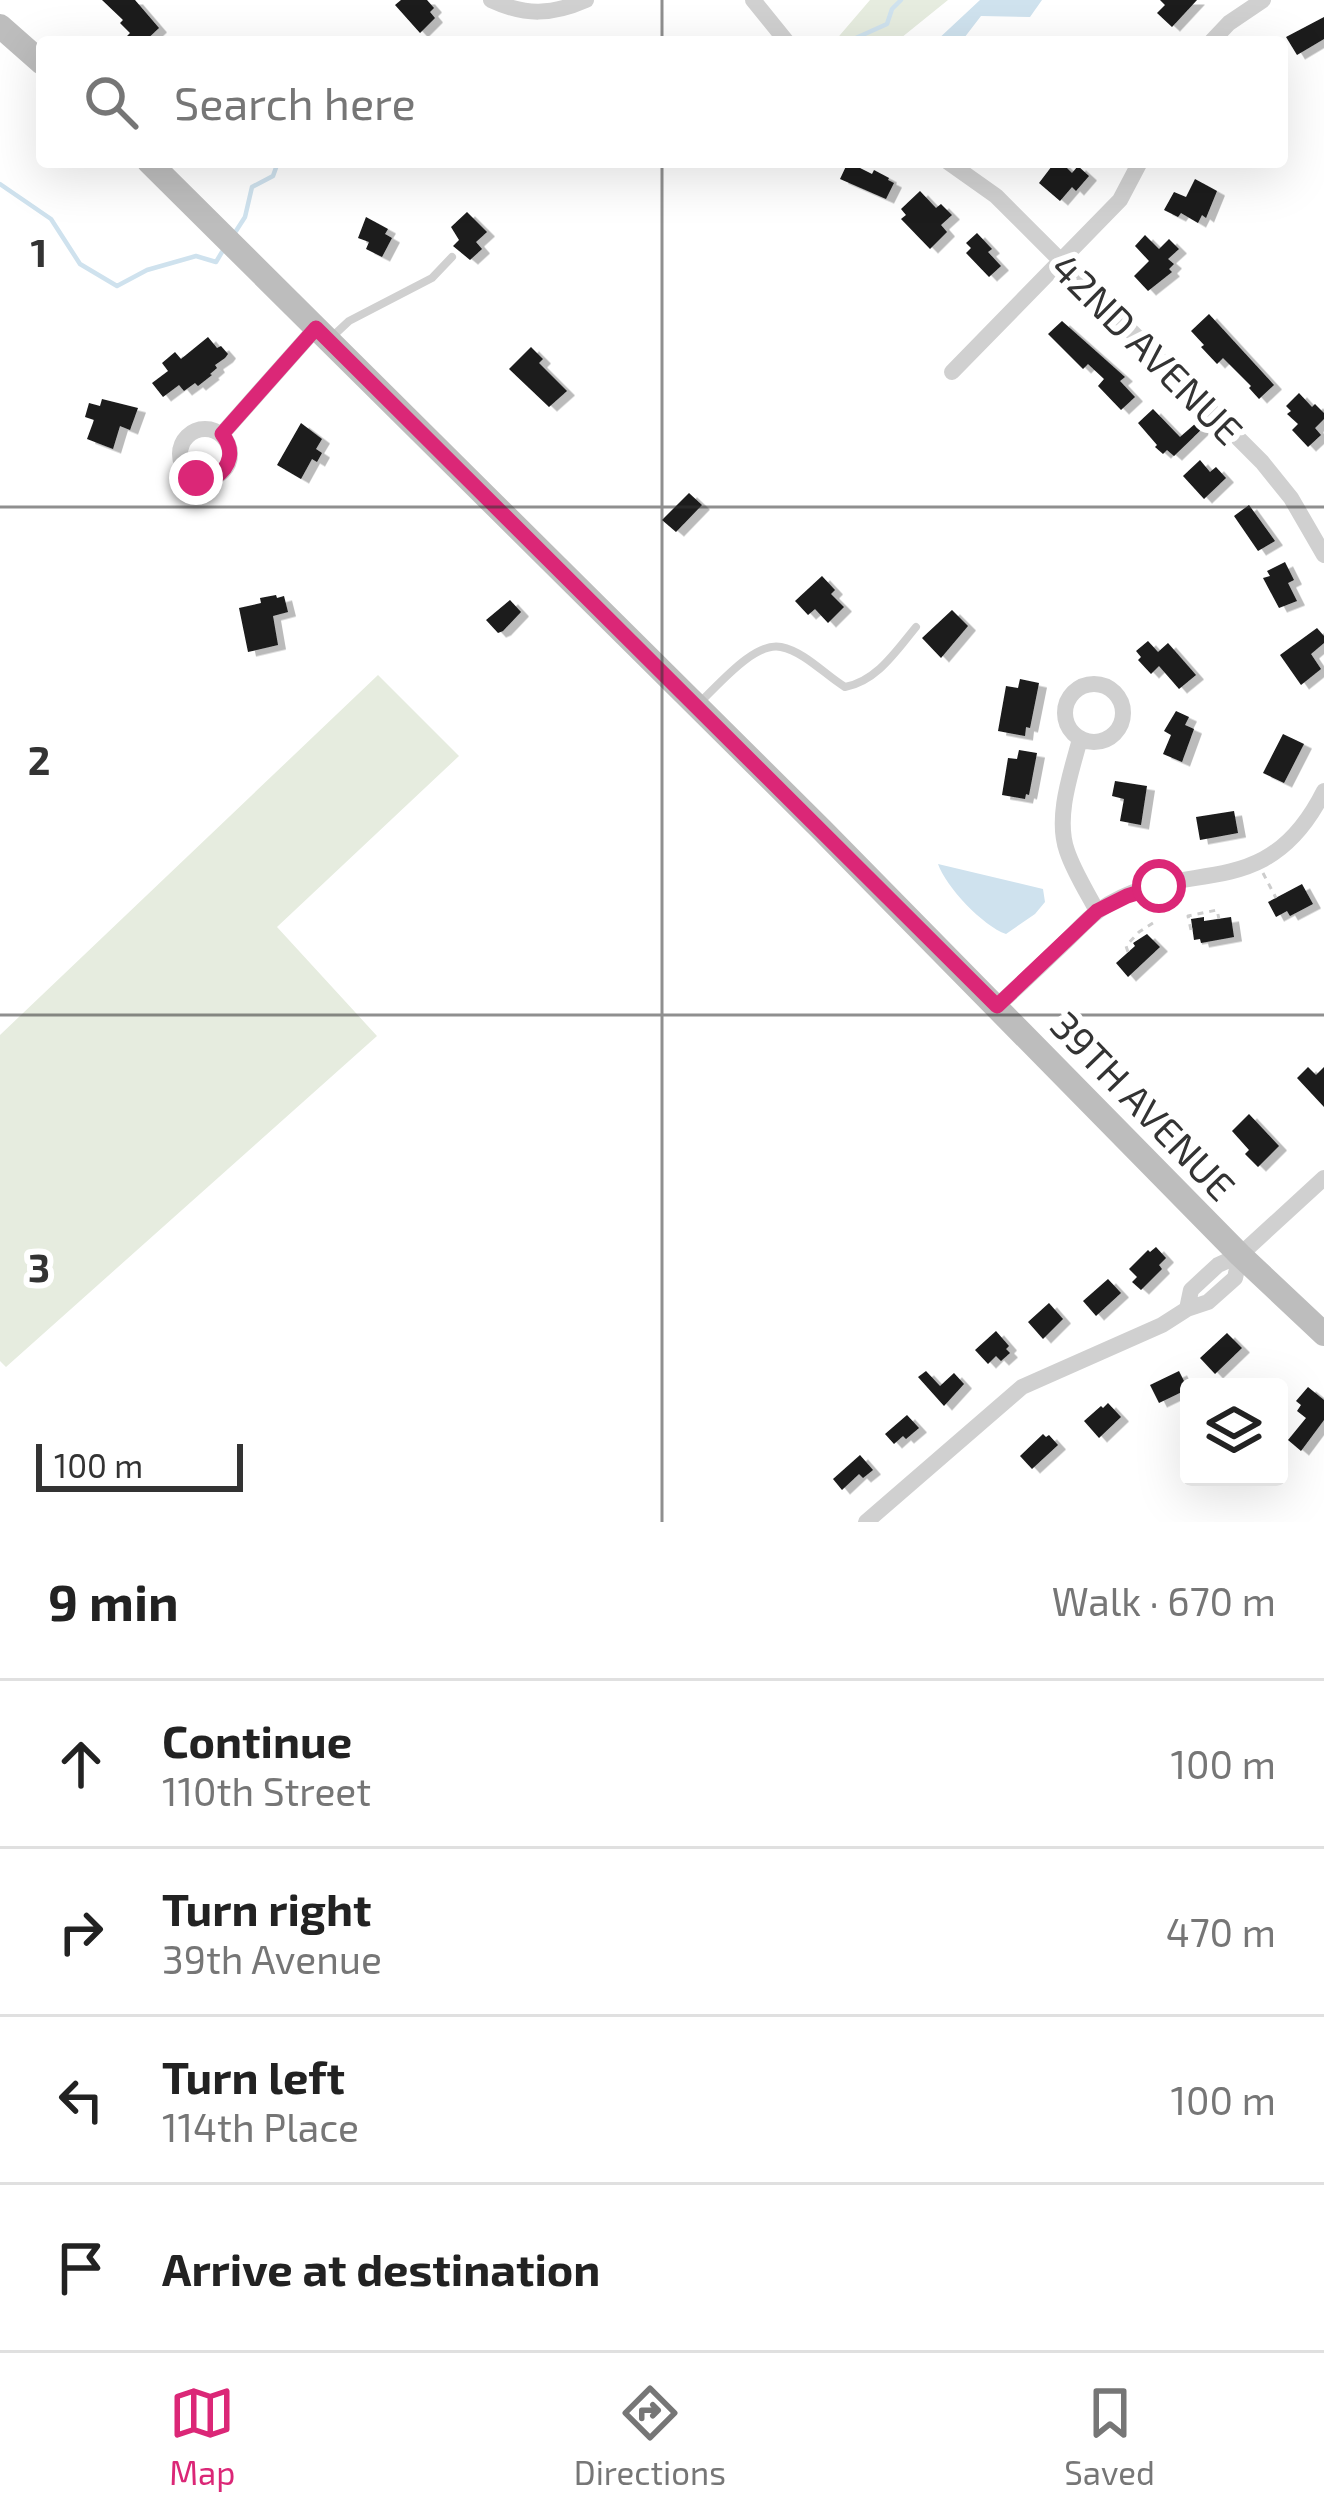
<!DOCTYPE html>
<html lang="en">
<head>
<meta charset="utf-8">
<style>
	:root { --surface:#fff; --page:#f6f6f6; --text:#222; --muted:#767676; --line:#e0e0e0; --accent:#db2777 }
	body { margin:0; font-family:"Exo 2",sans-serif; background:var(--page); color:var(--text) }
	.controls { position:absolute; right:36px; bottom:36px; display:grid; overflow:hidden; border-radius:12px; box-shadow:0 12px 48px #0002 }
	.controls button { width:108px; height:108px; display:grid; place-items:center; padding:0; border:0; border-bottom:3px solid var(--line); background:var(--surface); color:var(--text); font:60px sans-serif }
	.scale { position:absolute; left:36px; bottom:30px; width:207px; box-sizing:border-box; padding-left:12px; border:6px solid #333; border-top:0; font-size:33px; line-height:42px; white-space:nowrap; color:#333; -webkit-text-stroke:9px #fff; paint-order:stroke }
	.stop { position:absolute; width:36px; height:36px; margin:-27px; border:9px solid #db2777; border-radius:50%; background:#fff }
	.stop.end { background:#db2777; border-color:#fff; box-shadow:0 3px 12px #0008 }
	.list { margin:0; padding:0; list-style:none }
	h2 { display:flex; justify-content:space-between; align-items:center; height:156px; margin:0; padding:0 48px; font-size:51px }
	h2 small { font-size:39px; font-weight:400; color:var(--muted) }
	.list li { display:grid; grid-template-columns:78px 1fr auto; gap:36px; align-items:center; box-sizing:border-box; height:168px; padding:0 48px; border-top:3px solid var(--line) }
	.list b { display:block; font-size:45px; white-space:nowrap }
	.list p { margin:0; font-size:39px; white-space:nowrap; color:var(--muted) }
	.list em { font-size:39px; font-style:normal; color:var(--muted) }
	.icon { flex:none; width:66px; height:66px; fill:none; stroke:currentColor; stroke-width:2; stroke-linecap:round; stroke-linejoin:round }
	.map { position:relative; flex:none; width:1324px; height:1522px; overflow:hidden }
	.search { position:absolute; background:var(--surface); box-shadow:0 12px 48px #0002; left:36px; right:36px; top:36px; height:132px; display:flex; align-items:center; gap:30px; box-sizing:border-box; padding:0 42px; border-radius:12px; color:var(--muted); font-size:45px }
	.sheet { height:828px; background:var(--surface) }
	nav { display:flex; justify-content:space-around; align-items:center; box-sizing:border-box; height:168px; border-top:3px solid var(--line); background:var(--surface); font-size:33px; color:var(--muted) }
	nav a { display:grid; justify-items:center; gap:6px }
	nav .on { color:var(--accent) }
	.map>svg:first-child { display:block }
	.green { fill:#e6ecdf }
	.water { fill:#cfe2ee }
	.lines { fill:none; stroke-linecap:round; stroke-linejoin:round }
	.stream { stroke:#cfe2ee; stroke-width:4.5 }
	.building { fill:#1a1a1a; filter:url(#shadow) }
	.path { stroke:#cdcdcd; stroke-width:3; stroke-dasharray:6 6; stroke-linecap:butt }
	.service { stroke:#d0d0d0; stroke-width:8 }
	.minor { stroke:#d0d0d0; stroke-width:16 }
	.secondary { stroke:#bdbdbd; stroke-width:24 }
	.route { stroke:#db2777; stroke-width:15 }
	.grid { fill:none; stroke:#333; stroke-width:3; stroke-opacity:0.55 }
	.labels { text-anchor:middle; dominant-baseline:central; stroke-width:12; stroke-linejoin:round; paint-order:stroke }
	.street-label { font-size:39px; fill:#333; stroke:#fff }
	.grid-label { font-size:39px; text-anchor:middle; font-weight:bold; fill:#333; stroke:#fff; stroke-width:12; stroke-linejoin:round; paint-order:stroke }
</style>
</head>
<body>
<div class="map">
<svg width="1324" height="1522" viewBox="0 0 1324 1522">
	<defs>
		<filter id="shadow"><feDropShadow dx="8" dy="4.5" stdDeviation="0" flood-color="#0004"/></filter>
	</defs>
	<rect width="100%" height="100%" fill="#fff"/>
	<path class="green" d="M870 0H948L896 42H834Z
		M378 675 459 756 277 927 377 1036 6 1367 0 1361V1035Z"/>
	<path class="water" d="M980 0H1042L1030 17 981 16 961 42H935Z
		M938 864 1043 889 1045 902 1035 914 1006 934C983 926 946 887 938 864Z"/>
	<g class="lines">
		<path class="stream" d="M847 42 887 24 892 9 901 0
			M0 184 51 219 80 264 117 286 147 270 196 256 216 262 222 252
			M236 231 245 217 252 187 273 176 278 162"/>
	</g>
	<path class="building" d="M102 0H135L159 28 144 42H121L130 33 120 23 123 20Z
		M401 0H427L434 8 430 12 435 18 420 33 395 5Z
		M1160 0H1197L1172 27 1157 13 1165 5Z
		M1324 17V39L1297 55 1286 37Z
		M848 162 872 174 874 170 889 178 888 180 894 183 886 199 840 179Z
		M1055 162H1061L1072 173 1078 166 1089 176 1076 191 1072 187 1060 201 1039 183Z
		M1195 179 1217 191 1206 218 1202 215 1198 223 1181 213 1178 217 1164 210 1174 192 1186 197Z
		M920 191 936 208 941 204 952 215 941 225 947 232 930 249 901 219 906 215 901 209Z
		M467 212 487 232 476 242 482 249 470 260 453 246 459 240 451 227Z
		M366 217 388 229 385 234 392 238 382 257 366 249 369 242 358 238Z
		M977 233 992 249 988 252 1001 266 989 277 966 253 971 248 966 243Z
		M1145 235 1159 249 1169 239 1179 249 1168 259 1174 264 1169 269 1172 272 1148 291 1134 276 1149 261 1135 246Z
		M1209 314 1274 385 1259 399 1249 388 1251 386 1223 358 1217 364 1201 347 1204 345 1191 331Z
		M1062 321 1125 377 1120 381 1135 397 1121 410 1098 386 1104 379 1088 364 1083 369 1048 334Z
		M208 337 217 348 221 346 228 354 225 358 215 365 217 368 210 374 212 375 198 386 195 383 184 391 179 385 163 397 152 383 168 371 162 363 175 352 181 359Z
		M531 347 543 359 539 363 567 391 549 407 509 369Z
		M1299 393 1312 407 1315 404 1324 413V419L1315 428 1321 435 1308 447 1292 430 1298 424 1287 414 1291 411 1286 406Z
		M102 399 138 408 130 430 120 426 113 449 87 439 94 420 85 417 89 403 100 406Z
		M1153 409 1180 437 1196 423 1202 429 1174 456 1167 450 1163 454 1155 447 1157 445 1138 423Z
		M301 423 322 439 316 449 322 453 317 462 312 459 301 479 277 465Z
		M1200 460 1210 472 1216 467 1226 478 1204 499 1183 476Z
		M689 493 702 505 676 532 662 520Z
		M1249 505 1275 541 1258 551 1234 516Z
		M1285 562 1294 580 1288 583 1297 601 1279 608 1263 578 1270 576 1267 571Z
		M822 576 835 590 831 594 844 607 828 623 815 609 808 615 795 601Z
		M276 595 277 598 284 596 288 612 273 616 278 645 248 652 239 608 261 603 260 598Z
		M510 600 521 612 503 631 498 633 486 620Z
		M952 610 968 626 941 658 922 638Z
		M1317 628 1324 636V643L1311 654 1321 669 1301 685 1280 655Z
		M1148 641 1158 652 1168 643 1196 675 1179 689 1159 666 1151 674 1138 660 1141 657 1136 651Z
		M1020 679 1039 683 1030 728 1026 727 1025 736 998 731 1006 686 1018 688Z
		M1176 711 1189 717 1185 725 1194 729 1182 762 1163 754 1171 735 1164 731Z
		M1283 734 1304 744 1284 783 1263 773Z
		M1019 750 1037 753 1029 795 1026 794 1025 799 1002 795 1008 758 1017 759Z
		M1115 781 1147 786 1141 825 1120 821 1124 799 1112 796Z
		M1234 811 1238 833 1200 840 1196 817Z
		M1302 884 1313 904 1290 916 1287 911 1276 917 1268 902Z
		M1204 917V921L1231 917 1234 937 1201 943 1200 939 1194 940 1191 919Z
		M1147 934 1160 947 1128 977 1116 963 1135 946 1133 943Z
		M1308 1067 1316 1075 1324 1067V1107L1297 1078Z
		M1249 1114 1279 1146 1258 1167 1245 1154 1249 1150 1232 1131Z
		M1156 1247 1166 1258 1159 1265 1162 1269 1141 1290 1132 1282 1137 1277 1129 1269 1148 1250 1150 1252Z
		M1108 1279 1121 1293 1096 1316 1083 1301Z
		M1049 1303 1063 1319 1043 1339 1028 1322Z
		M996 1331 1009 1346 1006 1349 1010 1353 1001 1361 996 1356 988 1364 975 1350Z
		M1227 1333 1242 1348 1215 1374 1200 1358Z
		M926 1371 940 1386 954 1373 964 1384 944 1406 918 1377Z
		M1179 1371 1188 1389 1159 1403 1150 1385Z
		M1308 1387 1324 1400V1420L1301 1451 1288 1440 1306 1418 1297 1411 1301 1405 1296 1401Z
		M1108 1403 1121 1417 1099 1438 1084 1421 1101 1406 1103 1408Z
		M907 1415 919 1428 906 1439 903 1436 894 1444 885 1434Z
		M1043 1434 1046 1437 1049 1435 1058 1445 1032 1469 1020 1456Z
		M860 1455 873 1470 863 1478 859 1474 842 1490 833 1479Z"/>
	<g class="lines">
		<path class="path" d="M1263 873 1276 898
			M1191 930 1188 916 1217 910 1219 919
			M1128 952 1126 946 1139 932 1153 923"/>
		<path class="service" d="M334 335 349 321 432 278 452 257
			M698 704C717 687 754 641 781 647 805 652 825 675 845 687 877 681 896 651 916 627"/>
		<path class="minor" d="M491 0C525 16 552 15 586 0
			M753 0 787 42
			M1211 42 1229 23 1263 0
			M948 162 996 196 1262 462 1291 498 1324 555
			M952 372 1120 200 1140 162
			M180 454a25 25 0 1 1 50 0a25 25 0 1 1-50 0Z
			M222 434 316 328
			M1065 713a29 29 0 1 1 58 0a29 29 0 1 1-58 0Z
			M1080 739C1071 773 1055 817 1067 851 1074 872 1087 892 1097 911
			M997 1006C1020 985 1042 964 1064 943 1075 933 1086 920 1098 911 1181 852 1264 911 1324 791
			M1187 1309 1191 1290 1218 1265 1240 1255 1324 1178
			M866 1522 1022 1387 1162 1325 1187 1309 1208 1302 1235 1278 1240 1255"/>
		<path class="secondary" d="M0 26 42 63
			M149 162 822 830 1240 1255 1324 1334"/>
	</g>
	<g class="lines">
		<path class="route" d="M196 478H214C231 467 235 450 222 434L316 328 997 1006 1097 911 1127 896 1159 886"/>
	</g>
	<path class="grid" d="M662 0V42M662 162V1522M0 507H1324M0 1015H1324"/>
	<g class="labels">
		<g class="street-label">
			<text transform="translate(1148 348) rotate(45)">42ND AVENUE</text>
			<text transform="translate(1144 1105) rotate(46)">39TH AVENUE</text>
		</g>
	</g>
	<g class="grid-label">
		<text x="39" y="267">1</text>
		<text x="39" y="775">2</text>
		<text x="39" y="1282">3</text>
	</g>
</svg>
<div class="controls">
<button><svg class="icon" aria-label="layers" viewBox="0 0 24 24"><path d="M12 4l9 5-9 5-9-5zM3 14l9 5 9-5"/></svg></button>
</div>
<div class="scale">100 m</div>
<div class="stop" style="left:1159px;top:886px"></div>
<div class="stop end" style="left:196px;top:478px"></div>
<div class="search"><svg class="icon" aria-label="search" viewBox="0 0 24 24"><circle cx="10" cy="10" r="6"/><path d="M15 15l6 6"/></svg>Search here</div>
</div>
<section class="sheet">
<h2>9 min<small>Walk · 670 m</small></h2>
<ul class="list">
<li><svg class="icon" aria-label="ahead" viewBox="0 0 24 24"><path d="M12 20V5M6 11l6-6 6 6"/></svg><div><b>Continue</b><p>110th Street</p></div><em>100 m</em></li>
<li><svg class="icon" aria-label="right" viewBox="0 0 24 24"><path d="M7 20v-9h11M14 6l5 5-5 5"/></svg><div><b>Turn right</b><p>39th Avenue</p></div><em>470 m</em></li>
<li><svg class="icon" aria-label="left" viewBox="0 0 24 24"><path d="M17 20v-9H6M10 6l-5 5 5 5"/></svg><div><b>Turn left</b><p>114th Place</p></div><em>100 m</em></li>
<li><svg class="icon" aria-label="arrive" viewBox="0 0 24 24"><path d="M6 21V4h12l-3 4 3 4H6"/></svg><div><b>Arrive at destination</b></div></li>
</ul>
</section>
<nav>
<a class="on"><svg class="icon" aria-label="map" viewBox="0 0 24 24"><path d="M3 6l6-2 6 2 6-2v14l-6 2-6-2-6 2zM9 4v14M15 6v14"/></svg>Map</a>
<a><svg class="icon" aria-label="directions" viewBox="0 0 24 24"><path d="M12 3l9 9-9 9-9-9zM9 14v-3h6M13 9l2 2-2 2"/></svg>Directions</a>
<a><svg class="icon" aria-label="saved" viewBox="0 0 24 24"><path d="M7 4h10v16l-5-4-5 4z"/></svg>Saved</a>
</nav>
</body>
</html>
